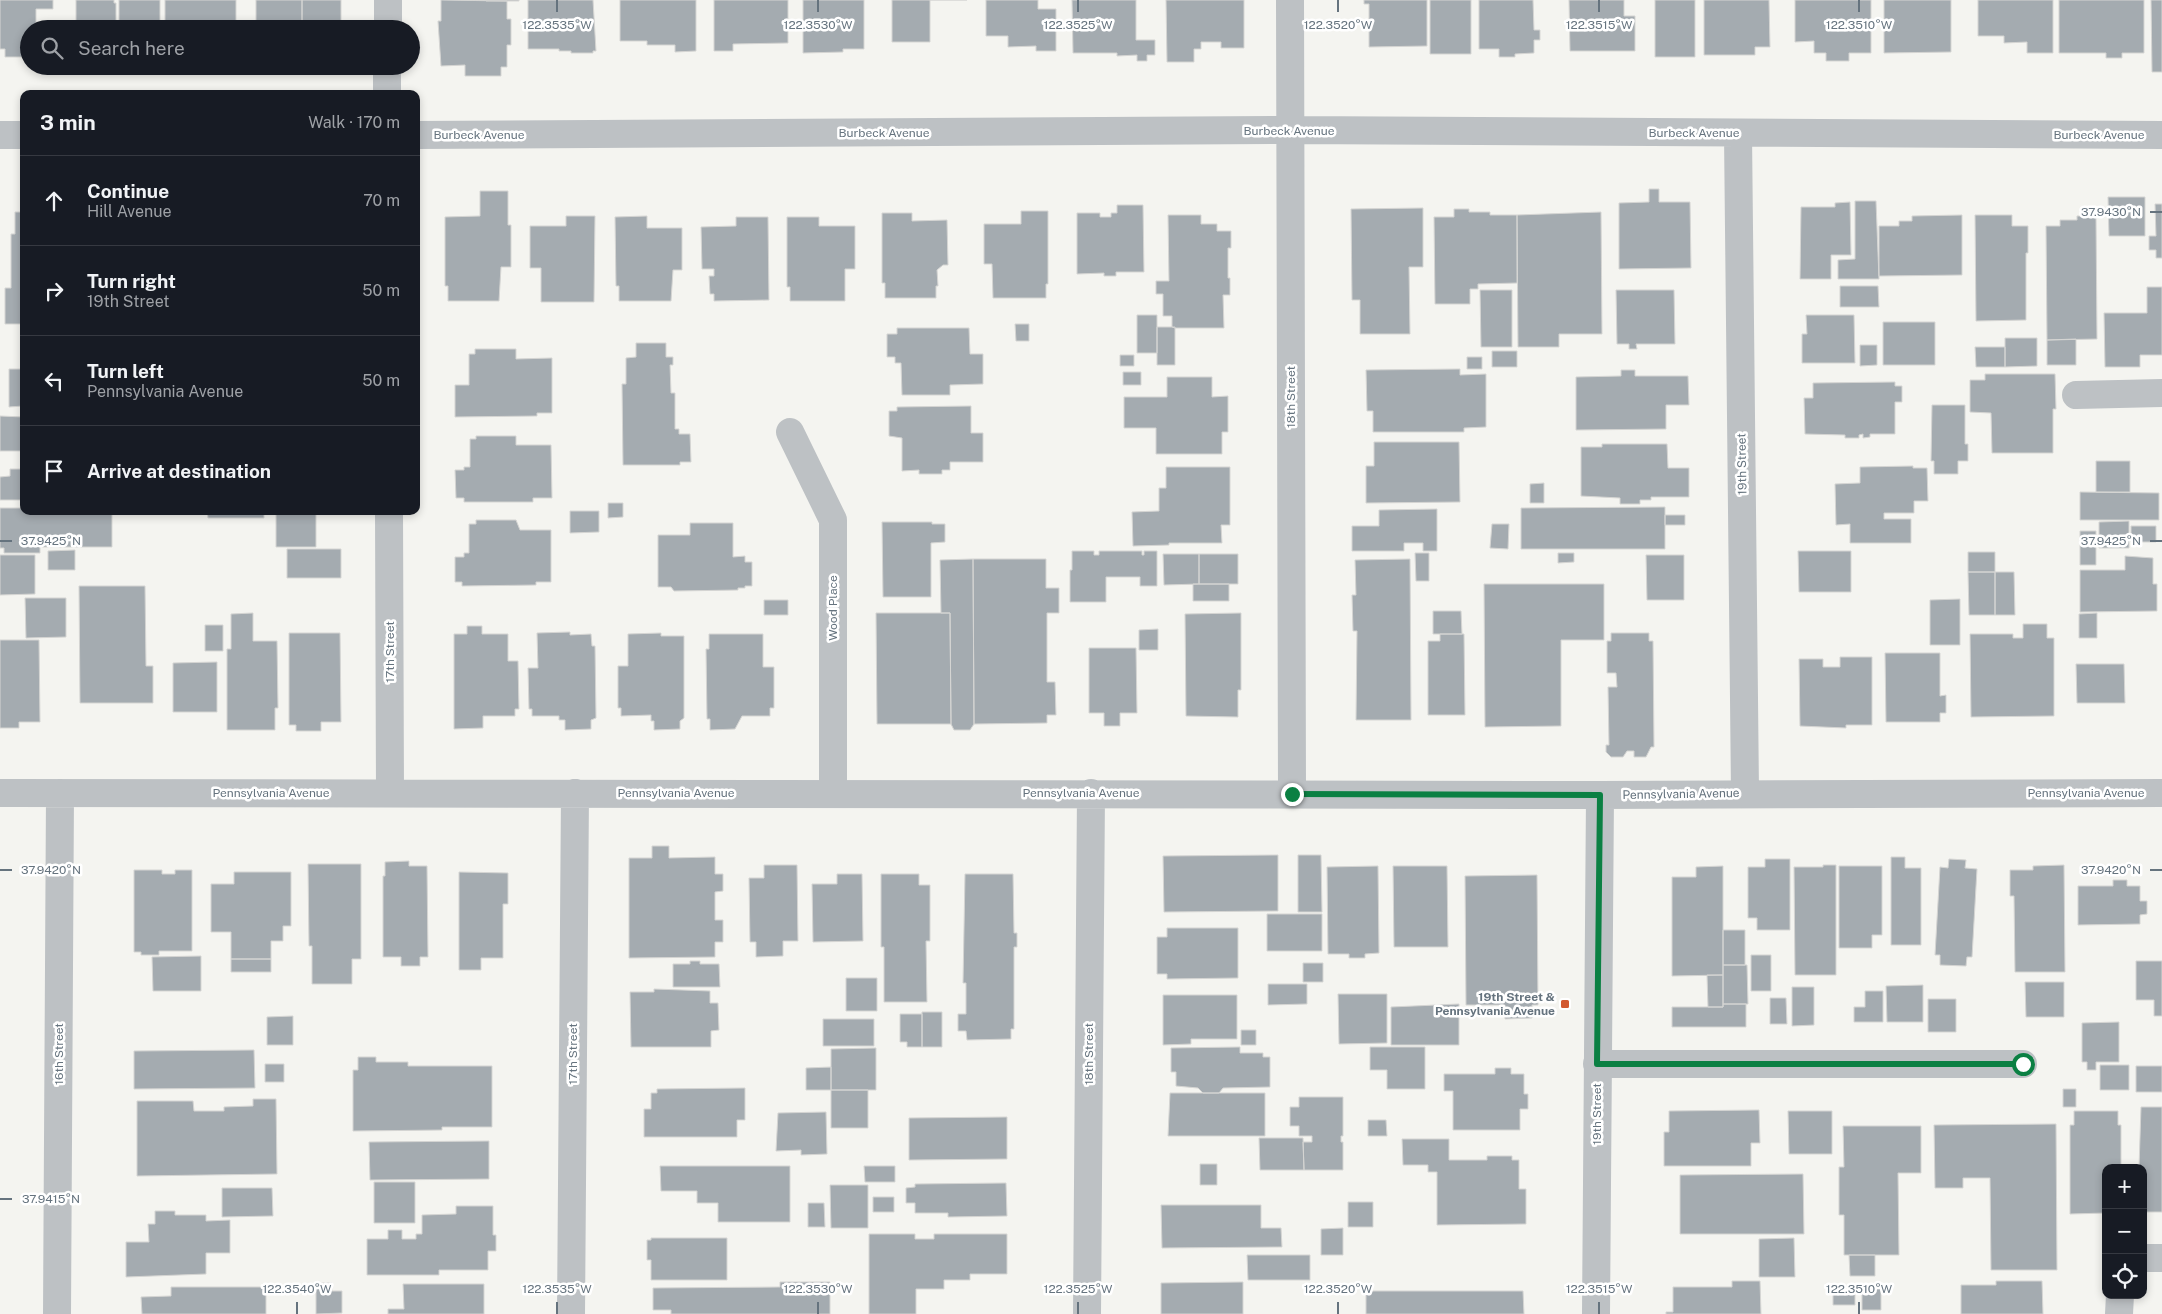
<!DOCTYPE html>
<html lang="en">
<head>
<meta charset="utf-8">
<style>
	:root { --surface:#171b24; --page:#242831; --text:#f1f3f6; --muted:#9ea1a6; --line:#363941 }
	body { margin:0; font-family:"Public Sans",sans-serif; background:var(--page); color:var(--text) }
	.controls { position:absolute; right:15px; bottom:15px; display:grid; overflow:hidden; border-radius:10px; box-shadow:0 2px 8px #0003 }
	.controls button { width:45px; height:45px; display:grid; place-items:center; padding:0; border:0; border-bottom:1px solid var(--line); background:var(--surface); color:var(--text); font:25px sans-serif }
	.stop { position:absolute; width:15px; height:15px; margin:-11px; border:4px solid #0b8043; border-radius:50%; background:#fff }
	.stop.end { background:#0b8043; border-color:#fff; box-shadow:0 1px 5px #0008 }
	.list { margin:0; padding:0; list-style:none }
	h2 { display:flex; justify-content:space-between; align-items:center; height:65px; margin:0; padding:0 20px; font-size:21px }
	h2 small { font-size:16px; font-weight:400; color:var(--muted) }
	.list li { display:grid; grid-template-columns:32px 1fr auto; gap:15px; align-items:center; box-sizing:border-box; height:90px; padding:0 20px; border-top:1px solid var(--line) }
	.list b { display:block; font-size:19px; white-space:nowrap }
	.list p { margin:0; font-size:16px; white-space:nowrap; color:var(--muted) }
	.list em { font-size:16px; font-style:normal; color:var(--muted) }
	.icon { flex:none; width:28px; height:28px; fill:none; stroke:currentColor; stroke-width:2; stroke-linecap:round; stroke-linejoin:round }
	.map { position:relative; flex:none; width:2162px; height:1314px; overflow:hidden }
	.search { position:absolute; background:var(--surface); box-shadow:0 2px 8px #0003; left:20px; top:20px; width:400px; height:55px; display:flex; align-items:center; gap:12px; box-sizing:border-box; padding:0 18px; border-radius:28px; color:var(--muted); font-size:19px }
	.panel { position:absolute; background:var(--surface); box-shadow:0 2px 8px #0003; left:20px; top:90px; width:400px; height:425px; border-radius:10px }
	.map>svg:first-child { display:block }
	.building { fill:#a4abb0; stroke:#d5d5d3 }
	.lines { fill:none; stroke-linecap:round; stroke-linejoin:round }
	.minor { stroke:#bdc1c4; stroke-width:28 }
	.route { stroke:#0b8043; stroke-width:6 }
	.ticks { fill:none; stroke:#65737e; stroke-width:2 }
	.poi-dot { fill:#d25931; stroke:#fff; stroke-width:2 }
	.labels { text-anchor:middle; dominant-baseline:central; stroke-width:5; stroke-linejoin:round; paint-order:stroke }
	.street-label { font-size:12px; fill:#65737e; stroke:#fff }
	.poi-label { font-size:12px; font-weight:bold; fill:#65737e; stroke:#fff; text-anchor:end }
	.ticks-label { font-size:12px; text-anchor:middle; fill:#65737e; stroke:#fff; stroke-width:5; stroke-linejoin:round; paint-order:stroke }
</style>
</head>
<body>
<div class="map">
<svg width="2162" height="1314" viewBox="0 0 2162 1314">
	<rect width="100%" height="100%" fill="#f4f4f0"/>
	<path class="building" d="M0 0H53V9H36V29H29V54H26V57H5V49H0Z
		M76 0H114V3H116V29H76Z
		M119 0H160V29H119Z
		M165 0H236V29H165Z
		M256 0H302V29H256Z
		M302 0H341V29H302Z
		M441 0 507 1V19H511V45H507V67H501V76H465V65L441 66 438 21H441Z
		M486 0H519V1H486Z
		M528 0H593L596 51H593V53H571V51H559V49H528Z
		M620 0H696V51L675 52V45H647V41H620Z
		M714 0H788V43L733 44V51H714Z
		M803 0H864V49H843V52L803 53Z
		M892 0H967H930V42H892Z
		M986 0H1038V9H1056V51H1036V46L1008 47V36H986Z
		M1072 0H1136V40H1155V55H1147V61H1137V55L1117 56V53H1073Z
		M1166 0H1244V48H1221V42H1201V49H1194V62H1167Z
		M1364 0H1427V46L1369 47V4H1364Z
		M1430 0H1471V54H1430Z
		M1479 0H1533L1534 30H1540V40H1534V53L1515 54V57H1499V49H1479Z
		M1569 0H1624V16H1635V51H1570Z
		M1655 0H1695V57H1655Z
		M1704 0H1769L1770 47H1755V55H1704Z
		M1795 0H1871V53H1849V61H1826V53H1814V41L1795 42Z
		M1884 0H1951V52L1884 53Z
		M1978 0H2053V53H2027V42L2004 43V36H1978Z
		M2059 0H2144V53H2122V58H2106V53H2059Z
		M2151 0H2162V72H2152Z
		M1649 189H1659V202H1690L1691 268 1619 269V203L1649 202Z
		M480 191H508V225H511V267H501L499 301H448V286H445V217L480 216Z
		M2108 197H2145V236H2109Z
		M1855 201H1876L1879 279H1838V260L1855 259Z
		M1850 202 1851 255H1831V279H1800L1801 207H1835V203Z
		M2155 204H2162V258H2156V250H2149V236H2156Z
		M1117 205H1143L1144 272H1116V276H1104V273L1077 274V213H1100V217H1111V213H1117Z
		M1423 208V267H1409L1410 334H1360V300H1352L1351 209Z
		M1454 209H1469V212H1490V215H1517V283L1478 284V289H1470V304H1435L1434 217H1454Z
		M1021 211H1048V284H1046V298H993L992 264H984V224H1021Z
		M15 212H24V324H5V288H11V234H15Z
		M1601 212 1602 334H1559V347H1518L1517 215Z
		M882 213H912V221L947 220 948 265H943L937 270 938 286H936V298H885V283H882Z
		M1168 215H1201V224H1217V231H1231V248H1228V278H1230V295H1223L1224 328H1175L1172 327V316H1163V294H1156V281H1169Z
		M1962 215V275L1879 276V226H1899V221H1912V216Z
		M1975 215H2012V226H2028V253H2026V320L1976 321Z
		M566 216H595L594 302H541V268H530V226H566Z
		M647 216V228H682V270H673L671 301H619V286H616L615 217Z
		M2077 216H2096L2097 339 2047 340 2046 226H2060V220H2077Z
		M736 217H768L769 300 714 301V294H710L709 276H714V269H702L701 227 736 226Z
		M787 217H819V226H855V269H845V301H790V287H787Z
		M1840 286H1878L1879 307H1840Z
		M2147 287H2162V355H2140V367H2105L2104 313H2147Z
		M1480 290H1512V347H1481Z
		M1616 290H1674L1675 344H1636L1637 349H1629V344H1617Z
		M1137 315H1157V353H1137Z
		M1806 315H1854L1855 363H1802V334H1807Z
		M1883 322H1935V365H1883Z
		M1015 324H1029V341H1016Z
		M1157 327H1175V365H1157Z
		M897 328H969L970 354H983V384L950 385V395H902L901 363H895V357H887V334H897Z
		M2005 338H2037V366L2005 367Z
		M2076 339V365H2047V340Z
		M636 343H666V357H673V365H670L671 393H675V429H679V434H690L691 462H680V465H623L622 384H626V358L636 357Z
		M1860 345H1877V365L1860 366Z
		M1975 347H2005V367H1976Z
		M475 349H516V359L552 358V413H537V416L455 417V385H469V354H475Z
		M1492 351H1517V367H1492Z
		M1120 355H1134V366H1120Z
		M1467 357H1482V369H1467Z
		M9 369H24L23 406 9 407Z
		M1460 369V375L1486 374V427L1464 428V432H1373V411H1367L1366 370Z
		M1621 370H1635V376H1688L1689 405H1666V429L1576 430V377L1621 376Z
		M1123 372H1141V385H1123Z
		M1985 374H2055L2056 409H2053V453H1992L1991 413 1970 412V380H1985Z
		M1167 377H1212V397L1228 396V432H1222V454H1156V428H1124V397H1167Z
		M1895 382V386H1902V402H1895V434H1870V437L1863 438V434L1859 435V438H1845V435L1805 434 1804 398H1813V383Z
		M1932 405H1965V444H1968V461H1958V474H1934V461H1931Z
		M971 406V433H983V462H950V470H942V474H919V470L902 471V438L889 436V411H897V407Z
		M0 416 24 417V451H0Z
		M476 436H516V445H551L552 498H533V502H464V498H456L455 470H464V467H470V439H476Z
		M1374 442H1459L1460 502 1366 503V466H1374Z
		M1602 444H1667L1668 468H1689V497H1651V500H1640V504H1620V498L1581 496V447H1602Z
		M2096 461H2130V492H2096Z
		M1913 466V468H1927L1928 501H1914V513H1884V519H1911V543H1850V524L1836 525 1835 484 1860 483V467Z
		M1166 467H1230V525H1221L1222 543H1169V545L1133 546 1132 512 1159 511V488H1166Z
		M10 469H24V500H0V477L10 476Z
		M1544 483V503H1530V484Z
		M2080 492 2159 493V520H2080Z
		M608 503H623V517L608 518Z
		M1665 507V549H1521V508Z
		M0 508H24V511H112V547H40V553H4V548H0Z
		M1437 509V551H1423V543H1404V551H1352V526H1379V510Z
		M207 511H264V518H208Z
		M276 511H316V547H276Z
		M570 511H599V532L570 533Z
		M1665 515H1685V525H1665Z
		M476 520H516L520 530H551V582H536V585L462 586V582H455V557H464V553H469V524H476Z
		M2129 521V548H2099V522Z
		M882 522H932V524H945V542L931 543V597H883Z
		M690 523H733V557L745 556V562H752V586H745V588H738V590L674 591 671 587H658V535H690Z
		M1492 524H1509L1508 549 1490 548Z
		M2131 526H2156V542H2131Z
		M2080 531H2096V565H2080Z
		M287 549H341V578H287Z
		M75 550V570H48V551Z
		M1072 551H1094V555H1099V551H1142V555H1144V551H1157V586H1140V577H1106V602H1070V570H1072Z
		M1798 551H1851V592H1799Z
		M1968 552H1995V572H1968Z
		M1415 553H1429V581H1416Z
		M1558 553H1574V562L1558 563Z
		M1163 554H1199V584L1164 585Z
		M1199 554H1238V584H1199Z
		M0 555H35V594L0 595Z
		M1646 555H1684V600H1647Z
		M2125 556 2153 558V584H2157V611L2080 612V570H2125Z
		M973 559H1046V588H1059V613H1047V682H1055L1056 715H1047V723L974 724Z
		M973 559 974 724 970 730H954L951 724 950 613H941L940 560Z
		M1410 559 1411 720H1356L1357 631H1353L1352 595H1356L1355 560Z
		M1968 572H1995V615H1969Z
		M1995 572H2014L2015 615H1995Z
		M1193 584H1229V601H1193Z
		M1484 584H1604V640H1561V726L1485 727Z
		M79 586H145L146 666H153V703H80Z
		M25 598H66V637L26 638Z
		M1960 599V645H1930V600Z
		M764 600H788V615H764Z
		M1433 611H1461L1462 634H1433Z
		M253 613V641H277L278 708H275V730H227V649H231V614Z
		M876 613H950L951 724H877Z
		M1241 613V690H1238V717L1186 716 1185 614Z
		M2097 613V638H2079V614Z
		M2023 624H2047V638H2054V716L1971 717 1970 634H2013V638H2023Z
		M205 625H223V651H205Z
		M467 626H482V634H508V661H518L519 709H515V716H483V728L454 729V634H467Z
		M1158 629V650H1139V630Z
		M570 632V635L591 634 592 646H595L596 718 591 720V729L565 730V720H559V716H532V709H529L528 668H538L537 633Z
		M289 633H340L341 722H321V731H296V725H289Z
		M661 633V636H684V718L680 721V729L654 730V721H651V715L621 716V708H618V666H628V634Z
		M1611 633H1649V641H1653L1654 747H1651L1646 757H1634V751H1627L1623 757H1611L1606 752V745H1609L1608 687H1617L1616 673H1607V641H1611Z
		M709 634H763V667H774V708H770V716H742L735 729 710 730V719H707L706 649H709Z
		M1440 634H1464L1465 715H1428V641H1440Z
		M0 640H39L40 722H19V728H0Z
		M1089 648H1136L1137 713H1120V726H1104V713H1089Z
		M1885 653H1940V696L1946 695V713H1940V722H1886Z
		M1840 657H1872V725H1846V728L1800 726 1799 659H1823V667H1840Z
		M217 662V712H173V663Z
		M2076 664H2124L2125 703H2077Z
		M652 846H669V858L715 857V874H723V891L715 892V920H723V942H715V957L629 958V858H652Z
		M1278 855V911L1164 912 1163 856Z
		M1298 855H1321L1322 912H1298Z
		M1891 857H1905V868H1921V945H1891Z
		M1765 859H1790V930H1757V918H1748V867H1765Z
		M1949 859 1966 860 1965 868 1977 869 1972 957H1967L1966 966 1940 965V955H1935L1940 867 1948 868Z
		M409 861V866H427L428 957H420V966H401V957H383V876H385V862Z
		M308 864H361V959H352V984H312V946H309Z
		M764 865H797L798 941H783V956L756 957V942H750L749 878H764Z
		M1823 865H1836V975H1795L1794 867H1823Z
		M2064 865 2065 972H2015L2014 896H2010V870H2033V866Z
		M1378 866 1379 953 1365 954V958H1349V954H1328L1327 867Z
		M1393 866H1447L1448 947H1394Z
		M1723 866V975L1672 976V877H1696V867Z
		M1839 866H1882V935H1872V948H1839Z
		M134 870H162V874H175V870H192V951H159V955H141V952H134Z
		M234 872H291V926H283V941H271V959H231V932H211V884H234Z
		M459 872 508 873V904H503V958H481V970H459Z
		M837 874H862L863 941 813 942 812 884H837Z
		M881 874H919V885H930V941H926L927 1002H884V947H881Z
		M965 874H1013L1014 933H1017V947H1014V1029H1011V1039L967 1040 966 1031H958V1014H966V983H963Z
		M1537 875 1538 1005H1532V1018L1505 1019V1005H1466L1465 876Z
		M2113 880H2127V886H2140V901H2147V914L2140 915V924L2078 925V886H2113Z
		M1267 914H1322V951H1267Z
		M1167 928H1238V978L1167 979V974H1157V937H1167Z
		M1723 930H1745V965H1723Z
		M1751 955H1771V991H1751Z
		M201 956V991H153L152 957Z
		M231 959H271V972H231Z
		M690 961H700V964H719L720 987H673V964H690Z
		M2136 961H2162V1016H2154V1000H2136Z
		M1303 963H1323V982H1303Z
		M1723 965H1747L1748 1004H1723Z
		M1707 975H1723V1007H1708Z
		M846 978H877V1011H846Z
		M2025 982H2064V1017H2026Z
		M1268 984H1307V1004L1268 1005Z
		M1923 985V1022H1887L1886 986Z
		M1792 987H1814V1025L1792 1026Z
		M654 989 710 991V1003H718L719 1030 711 1031V1047H631L630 992H654Z
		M1865 991H1883V1022H1854V1007H1865Z
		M1338 994H1387V1043L1339 1044Z
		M1163 995H1237V1039H1191V1044L1163 1045Z
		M1770 998H1786L1787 1024H1770Z
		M1928 999H1956V1032H1928Z
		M1459 1004V1045H1391V1007Z
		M1723 1004H1746V1027H1672V1007H1723Z
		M922 1012H942V1047H922Z
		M900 1014H922V1047H907V1042H900Z
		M293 1016V1045H267V1017Z
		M823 1019H874V1046H823Z
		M2119 1022V1062H2096V1070H2087V1062H2082V1023Z
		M1241 1030H1256V1045H1241Z
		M1240 1047V1053H1263V1057H1270V1087L1223 1088 1219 1093H1203L1198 1088 1176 1086V1072H1171V1048Z
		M1370 1047H1425V1089H1387V1070H1370Z
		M876 1048V1090H831V1049Z
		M254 1050 255 1088 134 1089V1051Z
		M358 1057H376V1062H408V1066H492V1127H442V1130L353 1131V1070H358Z
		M265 1064H284V1082H265Z
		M2100 1065H2129V1090H2100Z
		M2136 1066H2162V1092H2136Z
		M831 1067V1090H806V1068Z
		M1495 1068H1511V1074H1524V1094H1528V1109H1520V1130H1453V1091H1444V1074H1495Z
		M745 1088V1120H737V1137H644V1109H651V1093H657V1089Z
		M2063 1089H2076V1107H2063Z
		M831 1090H868V1128H831Z
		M1170 1093H1265V1136H1168Z
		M1299 1097H1343V1136H1341V1142H1343V1170H1304L1303 1142H1312V1136H1299V1126H1290V1107H1299Z
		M253 1099H276L277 1174 137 1176V1101H193L194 1111H224V1107L253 1106Z
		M2141 1107H2162V1212H2143V1168H2139Z
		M1759 1110 1760 1143H1751V1166H1664V1132H1669V1111Z
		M1788 1111H1832V1154H1789Z
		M2074 1111H2118V1125H2121V1168H2106V1213L2070 1214V1125H2074Z
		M826 1112 827 1154 801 1155V1150L776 1151 778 1113Z
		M1007 1117V1159L909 1160V1118Z
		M1368 1120H1386L1387 1136H1368Z
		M2056 1124 2057 1270H1991L1990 1178H1963V1188H1935L1934 1125Z
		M1843 1126H1921V1173H1898L1899 1255H1844V1215H1839V1167H1844Z
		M1259 1138H1303L1304 1170H1260Z
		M1402 1139H1449V1160H1487V1156H1512V1160H1519V1189H1526V1224L1437 1225V1172H1428V1165H1403Z
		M489 1141V1179L370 1180 369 1142Z
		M1200 1164H1217V1185H1200Z
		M660 1166H790V1222H718V1203H697V1191H661Z
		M864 1166H895V1182H865Z
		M1803 1174 1804 1234H1680V1175Z
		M374 1182H415V1223H374Z
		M1006 1183 1007 1216 948 1217V1213H915V1203H906V1188L915 1187V1184Z
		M830 1185H868V1228H831Z
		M222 1188H272L273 1216 222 1217Z
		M873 1197H894V1212H873Z
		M1348 1202H1373V1227H1348Z
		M808 1203H824L825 1227H808Z
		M1161 1205H1261V1228H1281L1282 1247 1162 1248Z
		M456 1206H493V1235H496V1251H488V1270H439V1275H367V1239H388V1230H402V1239H416V1234H422V1215L456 1214Z
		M155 1211H175V1215H206V1221L230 1220V1253H206V1274L126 1277V1242H149L148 1224H155Z
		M1343 1228V1255H1321V1229Z
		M869 1234H915V1239H934V1234H1007V1274H970V1280H944V1289H916V1314H869Z
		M651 1238H727V1280H651V1260H647V1240H651Z
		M1794 1238 1795 1277H1759V1239Z
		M1247 1255H1310V1280H1248Z
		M1849 1255H1875V1276H1850Z
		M1732 1281H1760L1761 1314H1666V1312H1673V1287H1732Z
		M1996 1281H2042L2043 1314H1961V1285H1996Z
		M780 1282H830V1314H671V1310H653V1288L780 1287Z
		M1243 1282V1314H1161V1283Z
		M316 1283H332V1291H342V1313L316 1314Z
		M403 1284H484V1314H388V1309H404Z
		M284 1285H302L303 1293H284Z
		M1833 1286H1855V1305H1833Z
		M171 1287H266V1314H142L141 1297 171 1296Z
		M1862 1287H1881V1310H1862Z
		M1366 1291H1523L1524 1314H1366Z"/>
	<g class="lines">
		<path class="minor" d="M1290 0 1292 793
			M388 29V0
			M387 94V66
			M1738 134 1745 793
			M0 135H24
			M416 135 1291 130 2162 135
			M2076 395 2162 393
			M790 432 833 520V793
			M389 511 390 793
			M0 793 1600 795 2162 793
			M1597 1064H2023
			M2143 1258H2162
			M57 1314 60 793
			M571 1314 575 793
			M1087 1314 1091 793
			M1596 1314 1600 795
			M2119 1314 2120 1295"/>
	</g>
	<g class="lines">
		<path class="route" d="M1292 794 1600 795 1597 1064H2023"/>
	</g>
	<path class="ticks" d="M557 0V12M818 0V12M1078 0V12M1338 0V12M1599 0V12M1859 0V12M2150 212H2162M0 541H12M2150 541H2162M0 870H12M2150 870H2162M0 1199H12M297 1302V1314M557 1302V1314M818 1302V1314M1078 1302V1314M1338 1302V1314M1599 1302V1314M1859 1302V1314"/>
	<rect class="poi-dot" x="1560" y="999" width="10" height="10" rx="2.5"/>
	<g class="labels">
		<g class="street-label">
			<text x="1289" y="131">Burbeck Avenue</text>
			<text x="884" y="133">Burbeck Avenue</text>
			<text x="1694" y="133">Burbeck Avenue</text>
			<text x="479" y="135">Burbeck Avenue</text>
			<text x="2099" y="135">Burbeck Avenue</text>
			<text transform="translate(1291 397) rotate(-90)">18th Street</text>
			<text transform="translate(1742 464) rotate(-91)">19th Street</text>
			<text transform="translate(833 608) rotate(-90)">Wood Place</text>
			<text transform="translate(390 652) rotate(-90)">17th Street</text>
			<text x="271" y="793">Pennsylvania Avenue</text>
			<text x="676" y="793">Pennsylvania Avenue</text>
			<text x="1081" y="793">Pennsylvania Avenue</text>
			<text x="2086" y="793">Pennsylvania Avenue</text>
			<text transform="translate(1681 794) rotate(-1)">Pennsylvania Avenue</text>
			<text transform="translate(59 1054) rotate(-90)">16th Street</text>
			<text transform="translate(573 1054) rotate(-90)">17th Street</text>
			<text transform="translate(1089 1054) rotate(-90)">18th Street</text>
			<text transform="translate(1597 1114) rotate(-90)">19th Street</text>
		</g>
		<g class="poi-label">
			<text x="1555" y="997">19th Street &amp;<tspan x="1555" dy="14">Pennsylvania Avenue</tspan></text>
		</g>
	</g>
	<g class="ticks-label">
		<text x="557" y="29">122.3535°W</text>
		<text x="818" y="29">122.3530°W</text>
		<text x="1078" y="29">122.3525°W</text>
		<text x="1338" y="29">122.3520°W</text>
		<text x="1599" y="29">122.3515°W</text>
		<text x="1859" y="29">122.3510°W</text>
		<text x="2111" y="216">37.9430°N</text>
		<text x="51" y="545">37.9425°N</text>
		<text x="2111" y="545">37.9425°N</text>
		<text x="51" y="874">37.9420°N</text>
		<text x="2111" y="874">37.9420°N</text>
		<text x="51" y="1203">37.9415°N</text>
		<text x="297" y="1293">122.3540°W</text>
		<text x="557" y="1293">122.3535°W</text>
		<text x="818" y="1293">122.3530°W</text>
		<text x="1078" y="1293">122.3525°W</text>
		<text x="1338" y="1293">122.3520°W</text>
		<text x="1599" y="1293">122.3515°W</text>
		<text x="1859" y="1293">122.3510°W</text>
	</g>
</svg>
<div class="controls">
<button>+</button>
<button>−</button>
<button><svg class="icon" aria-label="locate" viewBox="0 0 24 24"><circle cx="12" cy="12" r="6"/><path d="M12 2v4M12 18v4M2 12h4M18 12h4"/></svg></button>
</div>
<div class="stop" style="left:2023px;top:1064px"></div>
<div class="stop end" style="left:1292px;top:794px"></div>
<div class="search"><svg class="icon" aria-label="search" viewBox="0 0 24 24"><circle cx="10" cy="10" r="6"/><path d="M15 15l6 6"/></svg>Search here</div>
<section class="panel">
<h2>3 min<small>Walk · 170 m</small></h2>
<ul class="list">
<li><svg class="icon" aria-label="ahead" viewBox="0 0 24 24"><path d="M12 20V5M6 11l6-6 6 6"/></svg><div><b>Continue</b><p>Hill Avenue</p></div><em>70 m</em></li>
<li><svg class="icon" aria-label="right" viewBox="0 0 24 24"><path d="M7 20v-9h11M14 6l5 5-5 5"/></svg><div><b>Turn right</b><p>19th Street</p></div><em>50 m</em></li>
<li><svg class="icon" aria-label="left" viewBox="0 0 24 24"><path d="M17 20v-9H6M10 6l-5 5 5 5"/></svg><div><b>Turn left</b><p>Pennsylvania Avenue</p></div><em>50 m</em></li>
<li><svg class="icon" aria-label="arrive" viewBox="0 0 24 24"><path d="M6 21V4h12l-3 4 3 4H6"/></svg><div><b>Arrive at destination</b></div></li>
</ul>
</section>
</div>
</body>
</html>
